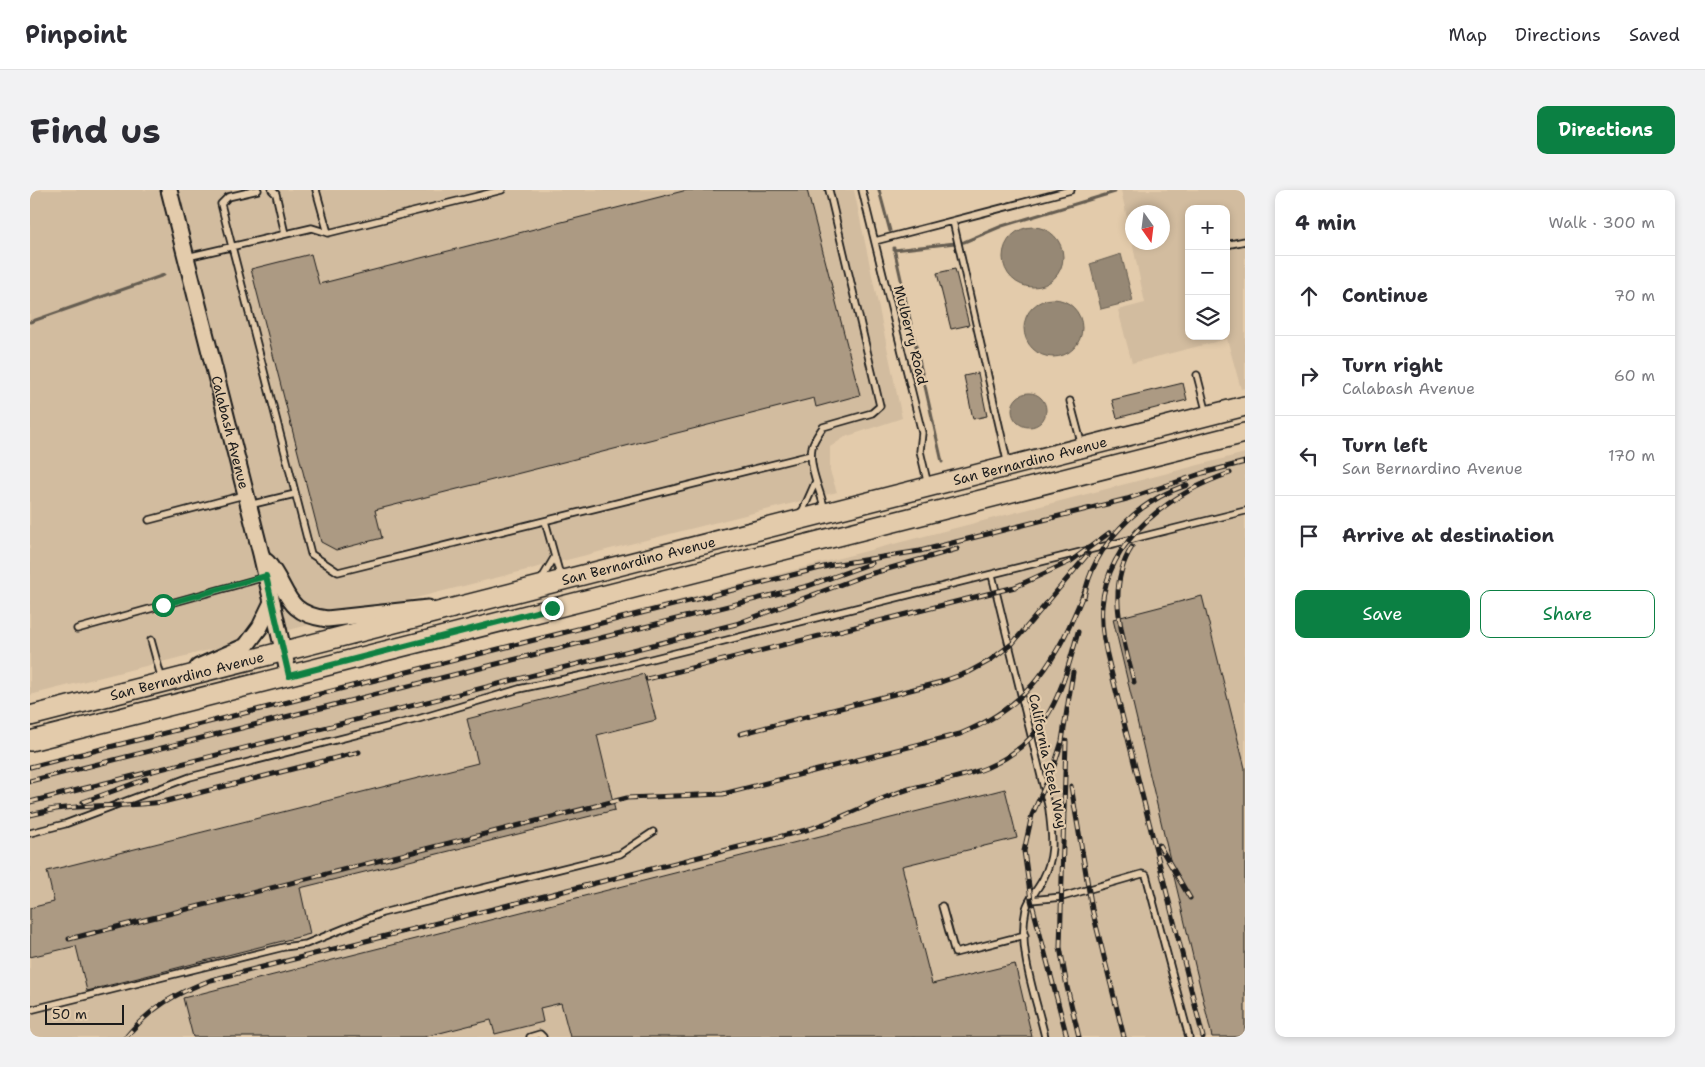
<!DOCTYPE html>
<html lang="en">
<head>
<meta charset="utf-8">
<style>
	:root { --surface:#fff; --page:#f2f2f3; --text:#2b2b33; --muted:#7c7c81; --line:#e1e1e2; --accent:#0b8043 }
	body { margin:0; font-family:"Shantell Sans",sans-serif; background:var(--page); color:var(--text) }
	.controls { position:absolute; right:15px; top:15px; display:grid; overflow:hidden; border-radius:10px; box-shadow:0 2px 8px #0003 }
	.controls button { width:45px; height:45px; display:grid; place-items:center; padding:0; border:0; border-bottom:1px solid var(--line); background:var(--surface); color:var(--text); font:25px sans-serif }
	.compass { position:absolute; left:1095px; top:15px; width:45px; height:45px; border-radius:50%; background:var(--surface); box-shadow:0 2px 8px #0003; rotate:166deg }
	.scale { position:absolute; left:15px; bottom:12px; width:79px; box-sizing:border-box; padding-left:5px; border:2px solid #1c1c1c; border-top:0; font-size:14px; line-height:18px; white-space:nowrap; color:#1c1c1c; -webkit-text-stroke:4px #e3cbab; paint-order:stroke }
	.stop { position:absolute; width:15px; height:15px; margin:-11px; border:4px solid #0b8043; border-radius:50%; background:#fff }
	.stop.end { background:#0b8043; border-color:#fff; box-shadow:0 1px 5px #0008 }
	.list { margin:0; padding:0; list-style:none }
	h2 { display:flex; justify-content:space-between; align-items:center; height:65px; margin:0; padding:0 20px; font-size:21px }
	h2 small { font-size:16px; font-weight:400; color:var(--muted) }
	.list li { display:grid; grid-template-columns:32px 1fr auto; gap:15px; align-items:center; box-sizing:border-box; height:80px; padding:0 20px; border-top:1px solid var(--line) }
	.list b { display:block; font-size:19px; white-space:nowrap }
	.list p { margin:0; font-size:16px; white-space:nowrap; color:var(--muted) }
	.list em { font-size:16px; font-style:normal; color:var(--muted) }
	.actions { display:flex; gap:10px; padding:15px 20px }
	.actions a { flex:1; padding:11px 0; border:1px solid var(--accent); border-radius:10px; text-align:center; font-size:18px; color:var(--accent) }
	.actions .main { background:var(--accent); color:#fff }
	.icon { flex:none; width:28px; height:28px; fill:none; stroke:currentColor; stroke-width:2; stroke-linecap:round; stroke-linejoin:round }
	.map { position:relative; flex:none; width:1215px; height:847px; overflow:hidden; border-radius:10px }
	header { display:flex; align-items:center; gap:30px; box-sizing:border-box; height:70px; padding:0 25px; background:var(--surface); border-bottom:1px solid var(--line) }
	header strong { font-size:24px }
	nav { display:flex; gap:28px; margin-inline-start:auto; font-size:18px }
	.intro { display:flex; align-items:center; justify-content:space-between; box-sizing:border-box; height:120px; padding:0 30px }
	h1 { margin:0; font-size:35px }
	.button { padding:12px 22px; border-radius:10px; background:var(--accent); color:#fff; font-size:18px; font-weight:700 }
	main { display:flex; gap:30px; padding:0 30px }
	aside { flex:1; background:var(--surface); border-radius:10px; box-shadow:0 2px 8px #0003 }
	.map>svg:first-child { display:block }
	.built { fill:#d2bc9f; fill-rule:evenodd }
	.water { fill:#968874; stroke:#655d51 }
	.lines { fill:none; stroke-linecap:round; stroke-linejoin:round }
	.stream { stroke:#655d51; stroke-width:3 }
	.building { fill:#ac9a83; stroke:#1c1c1c }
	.service-casing { stroke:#1c1c1c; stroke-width:9 }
	.tertiary-casing { stroke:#1c1c1c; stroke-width:19 }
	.primary-casing { stroke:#1c1c1c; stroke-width:22 }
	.service { stroke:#e3cbab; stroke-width:5.5 }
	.tertiary { stroke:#e3cbab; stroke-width:15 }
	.primary { stroke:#e3cbab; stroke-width:19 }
	.rail-casing { stroke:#1c1c1c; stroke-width:5 }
	.rail { stroke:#e3cbab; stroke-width:3; stroke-dasharray:9; stroke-linecap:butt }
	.route { stroke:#0b8043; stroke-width:6 }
	.labels { text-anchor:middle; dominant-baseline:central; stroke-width:4.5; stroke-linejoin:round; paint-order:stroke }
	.street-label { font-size:14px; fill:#1c1c1c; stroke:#e3cbab }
</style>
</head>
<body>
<header>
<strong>Pinpoint</strong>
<nav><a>Map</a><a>Directions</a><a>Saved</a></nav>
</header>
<div class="intro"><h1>Find us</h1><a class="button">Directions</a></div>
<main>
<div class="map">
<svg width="1215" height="847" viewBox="0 0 1215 847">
	<rect width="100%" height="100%" fill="#e3cbab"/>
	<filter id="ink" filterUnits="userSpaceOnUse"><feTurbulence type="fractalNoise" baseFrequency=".02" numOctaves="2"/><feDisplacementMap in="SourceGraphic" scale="10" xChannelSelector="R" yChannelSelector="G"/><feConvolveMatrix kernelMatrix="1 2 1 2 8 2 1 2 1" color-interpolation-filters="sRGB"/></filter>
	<g filter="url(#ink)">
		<path class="built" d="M0 0H824L872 228 815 247 800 257V281L807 302 0 505Z
			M1091 0H1215V198L1211 199 1197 149 1102 173 1088 120 1115 113ZM1159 19H1196V146H1159ZM1102 22H1132V52H1102Z
			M1215 263V847H0V578Z"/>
		<path class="water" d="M973 67a30 30 0 1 1 60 0a30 30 0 1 1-60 0Z
			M1091 64 1103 111 1071 119 1060 74Z
			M994 138a29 29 0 1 1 58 0a29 29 0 1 1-58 0Z
			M982 220a17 17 0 1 1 34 0a17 17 0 1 1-34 0Z"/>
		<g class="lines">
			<path class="stream" d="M849 0 860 41
				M864 58 912 272
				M864 60 934 52 972 36 1085 2
				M0 132 134 85"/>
		</g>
		<path class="building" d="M657 0H777L830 205 786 217 784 208 345 320 352 348 306 360 291 352 221 79 281 64 289 94Z
			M925 79 939 135 921 139 907 83Z
			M948 183 957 226 943 229 934 186Z
			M1153 193 1157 210 1087 228 1082 210Z
			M1172 406 1215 578V847H1182L1083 429Z
			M614 484 626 530 567 545 585 620 270 698 280 744 57 801 46 756 0 767V718L24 712 17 681 448 573 437 529Z
			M975 599 987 648 872 676 902 794 985 774 1002 847H540L531 813 510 818 513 832 465 844 461 830 394 847H163L153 808Z"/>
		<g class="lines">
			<defs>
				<path id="service" d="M228 0 198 7 191 14 281 364 308 382 781 265
					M242 0 246 4 255 44
					M286 0 298 43
					M832 0 892 243 890 261 898 295
					M923 31 978 275
					M845 51 1041 0
					M1196 55 1215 51
					M157 67 282 38 298 43 472 0
					M1167 185 1177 224
					M1040 211 1052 256
					M219 315 265 304
					M795 321C791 301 778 278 782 257 783 251 789 243 793 237L842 223 850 216 799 0
					M769 324 773 320 785 293
					M119 330 214 305
					M515 331 531 389
					M962 385 1019 619C1022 647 1026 664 1013 689 1008 699 998 710 996 719 987 760 1006 807 1015 847
					M511 390 524 368
					M47 439 235 387
					M121 450 132 490
					M0 643 35 634 160 587 388 529 489 499 577 480 1215 321
					M1001 710 1032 707 1112 684 1116 685 1159 847
					M912 716 925 763 995 745
					M0 820 254 757 276 754 352 723 590 664 623 642
					M500 847 510 844 513 847"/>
				<g id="tertiary">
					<path id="s1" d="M139 0 231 364 259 486"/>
					<path d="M237 372C260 400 253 423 297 429L398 418"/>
					<path d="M168 477 216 456 230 437 242 412"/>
				</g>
				<g id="primary">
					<path id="s2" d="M0 526 1215 216"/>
					<path d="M0 551 1215 243"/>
				</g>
			</defs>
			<use href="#service" class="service-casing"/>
			<use href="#tertiary" class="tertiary-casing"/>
			<use href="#primary" class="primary-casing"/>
			<use href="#service" class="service"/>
			<use href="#tertiary" class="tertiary"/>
			<use href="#primary" class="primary"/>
			<defs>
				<path id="rail" d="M1102 357C1075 399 1093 447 1104 492
					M1054 407C1064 355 1107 311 1157 295
					M617 489 985 397 1041 371 1079 343
					M710 544 911 492 939 482 959 471 983 453 1058 364
					M1036 551 1030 757 1037 797 1049 847
					M0 577 802 375 890 361 1097 309 1173 283 1215 272
					M0 591 778 396 842 373
					M1041 596 1062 719 1094 847
					M0 612 706 434 833 386 927 359
					M53 612 116 589
					M19 620C57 614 95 617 133 612L329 562
					M0 625 26 619
					M1129 655 1160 708
					M39 749 597 608 693 604 930 544C1002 515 1027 469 1055 400
					M96 847C120 818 146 803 181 790L776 640C811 630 843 610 879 599 904 592 931 588 956 578 1018 552 1032 501 1048 442
					M1037 847 1001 710 994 661 1002 625 1024 576 1032 551 1043 482
					M1173 847 1080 477C1075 458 1070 436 1072 416 1078 348 1141 303 1200 283"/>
			</defs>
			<use href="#rail" class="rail-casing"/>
			<use href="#rail" class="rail"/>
		</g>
	</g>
	<g class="lines" filter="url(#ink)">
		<path class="route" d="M133 415 236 386 259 486 522 418"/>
	</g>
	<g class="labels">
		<g class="street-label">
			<text transform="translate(881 145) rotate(76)">Mulberry Road</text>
			<text stroke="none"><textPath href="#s1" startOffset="250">Calabash Avenue</textPath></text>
			<text stroke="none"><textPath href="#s2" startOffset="1032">San Bernardino Avenue</textPath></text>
			<text stroke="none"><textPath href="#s2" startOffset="628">San Bernardino Avenue</textPath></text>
			<text stroke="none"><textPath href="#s2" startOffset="162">San Bernardino Avenue</textPath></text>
			<text transform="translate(1018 571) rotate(78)">California Steel Way</text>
		</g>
	</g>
</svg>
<div class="controls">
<button>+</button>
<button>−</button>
<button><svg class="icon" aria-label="layers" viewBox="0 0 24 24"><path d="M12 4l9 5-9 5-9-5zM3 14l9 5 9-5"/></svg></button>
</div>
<svg class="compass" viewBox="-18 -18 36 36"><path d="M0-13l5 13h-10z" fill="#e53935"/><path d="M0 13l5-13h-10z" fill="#7c7c81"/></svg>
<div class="scale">50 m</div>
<div class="stop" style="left:133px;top:415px"></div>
<div class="stop end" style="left:522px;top:418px"></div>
</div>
<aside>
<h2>4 min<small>Walk · 300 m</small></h2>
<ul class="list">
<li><svg class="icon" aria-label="ahead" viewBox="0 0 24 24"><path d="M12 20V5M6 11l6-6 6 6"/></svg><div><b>Continue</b></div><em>70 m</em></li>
<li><svg class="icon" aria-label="right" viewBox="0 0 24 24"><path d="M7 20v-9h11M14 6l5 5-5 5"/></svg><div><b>Turn right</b><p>Calabash Avenue</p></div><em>60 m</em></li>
<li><svg class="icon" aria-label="left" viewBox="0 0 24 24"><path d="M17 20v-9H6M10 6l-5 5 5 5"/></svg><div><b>Turn left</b><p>San Bernardino Avenue</p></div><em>170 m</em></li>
<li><svg class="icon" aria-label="arrive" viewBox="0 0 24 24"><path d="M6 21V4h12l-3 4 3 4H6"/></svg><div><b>Arrive at destination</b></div></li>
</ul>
<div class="actions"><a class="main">Save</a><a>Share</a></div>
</aside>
</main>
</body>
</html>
